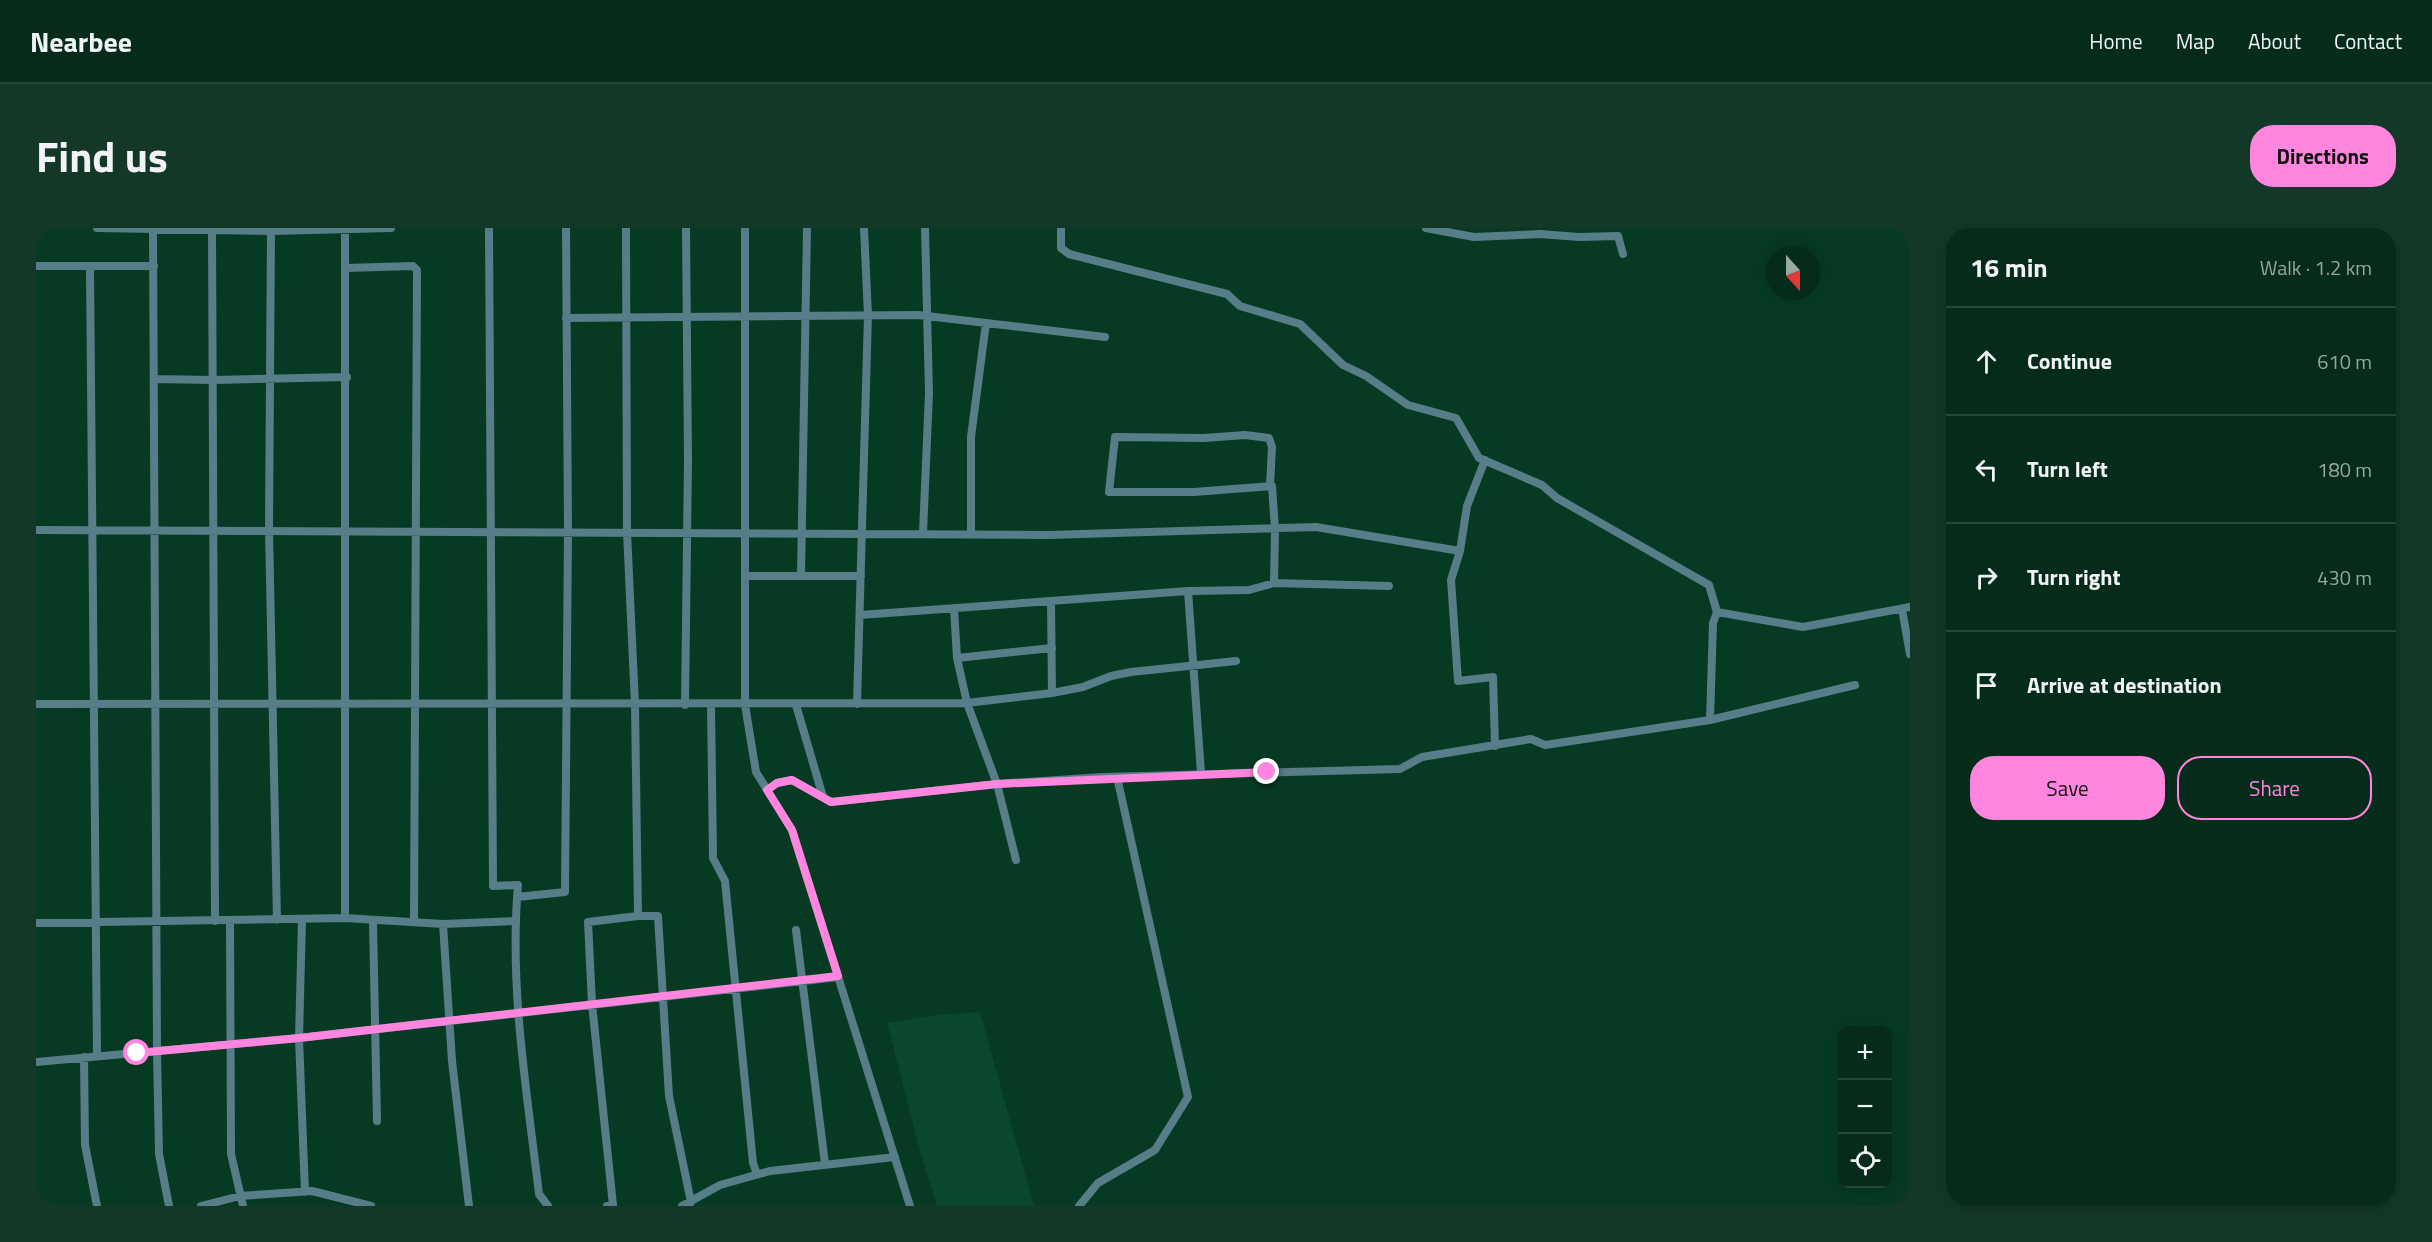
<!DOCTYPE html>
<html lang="en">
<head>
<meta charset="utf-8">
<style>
	:root { --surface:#052c1a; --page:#133827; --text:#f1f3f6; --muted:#97a7a2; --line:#264839; --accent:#ff85de }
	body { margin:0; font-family:"Titillium Web",sans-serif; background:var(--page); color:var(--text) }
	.controls { position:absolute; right:18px; bottom:18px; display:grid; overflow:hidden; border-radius:12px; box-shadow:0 3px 15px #0003 }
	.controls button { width:54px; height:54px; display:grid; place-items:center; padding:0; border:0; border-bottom:2px solid var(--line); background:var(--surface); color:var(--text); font:30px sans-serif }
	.compass { position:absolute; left:1730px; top:18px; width:54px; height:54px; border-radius:50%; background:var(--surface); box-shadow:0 3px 15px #0003; rotate:159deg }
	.stop { position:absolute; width:18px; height:18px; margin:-14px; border:4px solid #ff85de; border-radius:50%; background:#fff }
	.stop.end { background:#ff85de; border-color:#fff; box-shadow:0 2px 6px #0008 }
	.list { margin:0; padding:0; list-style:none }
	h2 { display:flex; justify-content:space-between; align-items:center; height:78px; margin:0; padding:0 24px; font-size:26px }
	h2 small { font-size:20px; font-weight:400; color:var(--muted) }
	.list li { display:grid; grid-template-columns:39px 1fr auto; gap:18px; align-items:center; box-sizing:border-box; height:108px; padding:0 24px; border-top:2px solid var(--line) }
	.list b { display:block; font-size:22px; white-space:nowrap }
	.list em { font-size:20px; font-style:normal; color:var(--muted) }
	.actions { display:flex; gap:12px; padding:18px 24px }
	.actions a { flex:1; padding:14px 0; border:2px solid var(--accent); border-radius:24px; text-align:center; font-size:21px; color:var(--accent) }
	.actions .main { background:var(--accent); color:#111 }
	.icon { flex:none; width:33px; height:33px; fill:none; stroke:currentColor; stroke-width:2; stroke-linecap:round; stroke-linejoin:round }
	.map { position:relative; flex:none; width:1874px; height:978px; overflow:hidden; border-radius:24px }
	header { display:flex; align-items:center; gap:36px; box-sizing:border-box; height:84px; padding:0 30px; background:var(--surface); border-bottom:2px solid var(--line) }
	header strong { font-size:28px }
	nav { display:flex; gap:33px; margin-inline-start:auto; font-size:21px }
	.intro { display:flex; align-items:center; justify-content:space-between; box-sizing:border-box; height:144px; padding:0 36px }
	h1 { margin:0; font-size:42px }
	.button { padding:15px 27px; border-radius:24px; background:var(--accent); color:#111; font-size:21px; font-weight:700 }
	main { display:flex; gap:36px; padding:0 36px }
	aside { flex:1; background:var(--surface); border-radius:24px; box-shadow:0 3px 15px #0003 }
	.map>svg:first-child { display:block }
	.built { fill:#0a472d }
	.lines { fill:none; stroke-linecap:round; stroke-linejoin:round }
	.minor { stroke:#577d88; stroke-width:8 }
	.route { stroke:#ff85de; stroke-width:8 }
</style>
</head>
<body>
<header>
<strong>Nearbee</strong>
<nav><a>Home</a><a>Map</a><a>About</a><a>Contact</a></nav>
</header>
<div class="intro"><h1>Find us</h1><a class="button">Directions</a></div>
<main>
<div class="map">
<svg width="1874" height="978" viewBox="0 0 1874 978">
	<rect width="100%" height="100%" fill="#073a23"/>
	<path class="built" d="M944 784 998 978H901L883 919 851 795 900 787Z"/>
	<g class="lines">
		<path class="minor" d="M61 0 235 3 355 0
			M117 0 121 823 123 926 133 978
			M235 0 233 302 241 692
			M453 0 457 658 482 657C473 760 491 864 503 966L512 978
			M590 0 591 304 599 477 602 688H622L633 868 655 974
			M709 0V477L720 544 756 602 874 978
			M1025 0V20L1033 26 1191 66 1204 78 1264 96 1307 137 1330 148 1372 177 1420 190 1443 230 1506 257 1521 270 1673 357 1681 384 1767 399 1874 379
			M1390 0 1438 9 1504 6 1543 9 1582 8 1587 26
			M176 2 179 693
			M0 38H118
			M54 40 61 828
			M310 40 377 38 381 42 378 693
			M530 90 882 87 1069 109
			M118 151 177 152 311 149
			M1449 232 1431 278 1424 323 1415 352 1422 453 1457 449 1459 518
			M1234 258 1236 219 1233 210 1209 207 1168 210 1079 209 1073 264H1158L1236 258 1239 301 1238 355
			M0 302 1012 307 1280 299 1424 323
			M887 305 893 165 889 0
			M935 306V209L950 95
			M709 348H825
			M765 348 771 0
			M1152 363 1165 545
			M1015 373 1016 465
			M918 380 921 430 931 475 961 556 980 632
			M1866 381 1874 426
			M824 387 1152 363 1213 362 1238 355 1353 358
			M921 430 1016 420
			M0 476 931 475 1016 465 1047 459 1075 448 1095 444 1200 433
			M821 476 832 87 828 0
			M649 477 652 232 650 0
			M675 477 677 630 689 653 717 935 721 946
			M760 477 787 569
			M1674 492 1677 395 1681 384
			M731 562 741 555 756 552 795 574 961 556 1067 549 1364 541 1386 529 1495 511 1509 517 1674 492 1819 457
			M481 669 529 664 532 303 530 0
			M309 690V0
			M266 692 263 810 269 964
			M194 693 195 926 207 978
			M337 694 341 893
			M0 695 309 690 407 696 479 693
			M407 696 416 833 433 978
			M760 702 789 936
			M48 829 49 917 61 978
			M0 834 263 810 802 749
			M165 978 204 968 276 963 335 978
			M571 978 577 977 556 776 552 694 602 688
			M646 978 684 957 734 943 859 929
			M1043 978 1062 955 1119 922 1152 869 1081 549"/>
	</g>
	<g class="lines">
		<path class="route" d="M101 825 263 810 802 748 756 602 731 562 741 555 756 552 795 574 961 556 1231 544"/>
	</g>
</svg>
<div class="controls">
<button>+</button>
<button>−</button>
<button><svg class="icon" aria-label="locate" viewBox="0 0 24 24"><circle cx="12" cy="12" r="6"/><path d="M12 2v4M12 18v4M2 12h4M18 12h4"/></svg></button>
</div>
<svg class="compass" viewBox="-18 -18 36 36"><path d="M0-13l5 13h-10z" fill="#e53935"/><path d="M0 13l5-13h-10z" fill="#97a7a2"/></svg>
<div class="stop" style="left:101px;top:825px"></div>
<div class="stop end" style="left:1231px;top:544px"></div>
</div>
<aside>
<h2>16 min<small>Walk · 1.2 km</small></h2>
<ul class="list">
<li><svg class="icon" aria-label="ahead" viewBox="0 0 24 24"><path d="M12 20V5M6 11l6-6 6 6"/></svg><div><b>Continue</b></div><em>610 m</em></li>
<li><svg class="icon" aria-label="left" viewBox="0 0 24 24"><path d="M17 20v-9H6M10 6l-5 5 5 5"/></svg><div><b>Turn left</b></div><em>180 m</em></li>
<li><svg class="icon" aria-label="right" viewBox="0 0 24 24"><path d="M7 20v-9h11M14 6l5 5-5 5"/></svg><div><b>Turn right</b></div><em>430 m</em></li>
<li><svg class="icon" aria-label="arrive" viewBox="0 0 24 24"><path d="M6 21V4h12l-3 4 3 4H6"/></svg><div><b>Arrive at destination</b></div></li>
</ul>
<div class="actions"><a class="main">Save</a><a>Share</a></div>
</aside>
</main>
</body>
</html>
